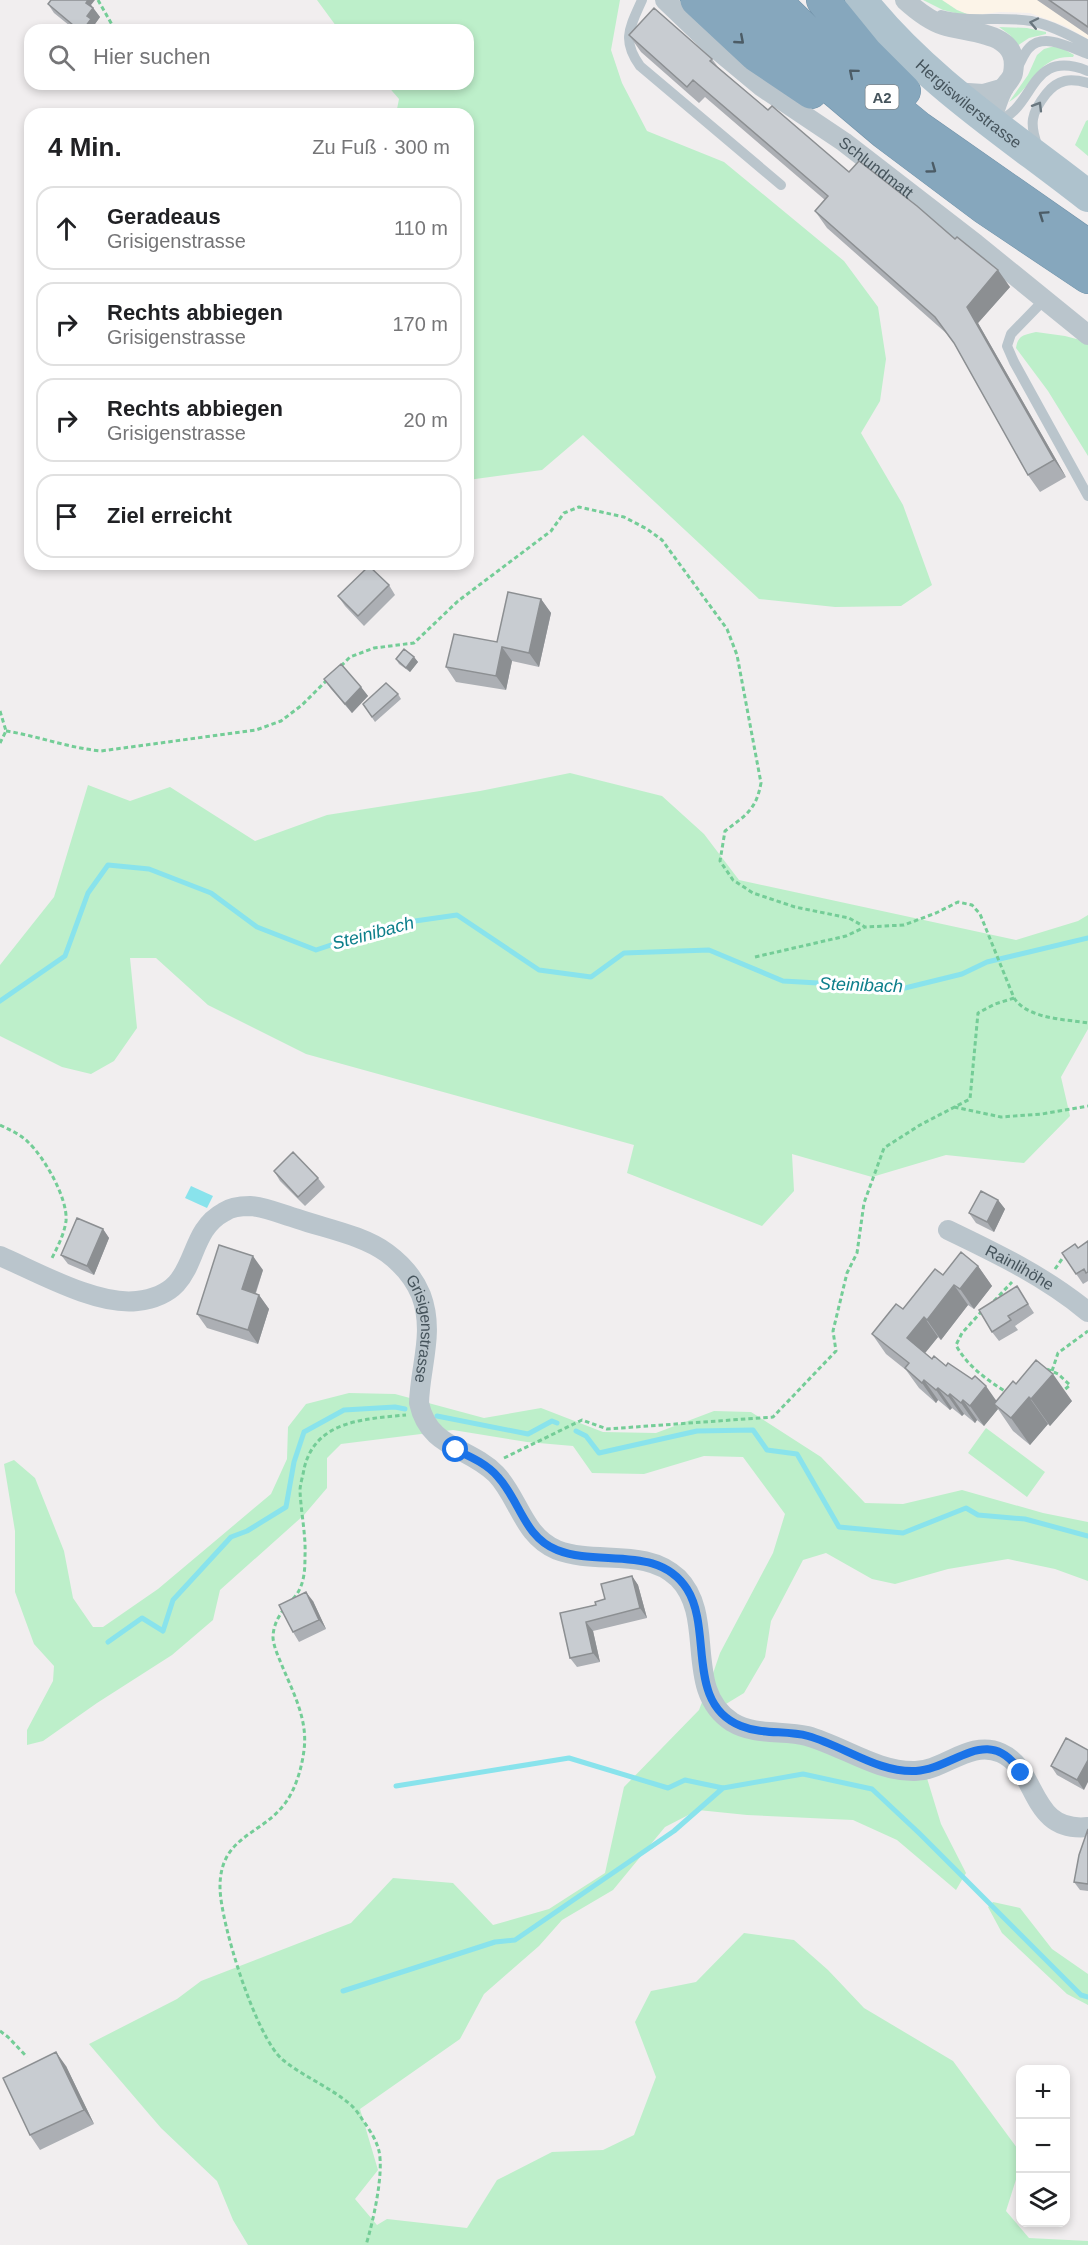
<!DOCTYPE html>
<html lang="de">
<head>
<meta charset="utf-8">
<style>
	:root { --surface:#fff; --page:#f6f6f6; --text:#202124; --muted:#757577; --line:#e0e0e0 }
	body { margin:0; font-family:Arial,sans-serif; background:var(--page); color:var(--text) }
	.controls { position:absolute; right:18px; bottom:18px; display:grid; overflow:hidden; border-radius:12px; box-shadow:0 3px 9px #0003 }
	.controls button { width:54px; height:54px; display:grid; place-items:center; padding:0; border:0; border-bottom:2px solid var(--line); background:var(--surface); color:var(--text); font:30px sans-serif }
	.stop { position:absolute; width:18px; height:18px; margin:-14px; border:4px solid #1a73e8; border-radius:50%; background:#fff }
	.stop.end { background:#1a73e8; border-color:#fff; box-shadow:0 2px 6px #0008 }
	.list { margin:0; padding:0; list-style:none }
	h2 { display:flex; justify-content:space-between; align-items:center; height:78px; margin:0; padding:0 24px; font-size:26px }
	h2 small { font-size:20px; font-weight:400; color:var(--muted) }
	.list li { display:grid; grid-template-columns:39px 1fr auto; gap:18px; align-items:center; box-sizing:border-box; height:84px; margin:0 12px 12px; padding:0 12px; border:2px solid var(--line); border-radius:18px }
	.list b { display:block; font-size:22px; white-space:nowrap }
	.list p { margin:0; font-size:20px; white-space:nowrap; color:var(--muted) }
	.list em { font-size:20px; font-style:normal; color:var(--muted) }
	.icon { flex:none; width:33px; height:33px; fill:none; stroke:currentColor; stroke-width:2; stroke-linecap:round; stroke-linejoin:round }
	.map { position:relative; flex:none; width:1088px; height:2245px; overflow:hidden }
	.search { position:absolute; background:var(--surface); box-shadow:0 3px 9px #0003; left:24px; top:24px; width:450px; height:66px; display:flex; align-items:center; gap:15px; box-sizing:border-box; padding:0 21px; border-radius:18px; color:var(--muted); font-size:22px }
	.panel { position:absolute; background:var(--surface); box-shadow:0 3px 9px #0003; left:24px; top:108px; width:450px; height:462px; border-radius:18px }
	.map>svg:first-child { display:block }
	.commercial { fill:#fcf4e8 }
	.green { fill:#bdefca }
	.water { fill:#89e3ec }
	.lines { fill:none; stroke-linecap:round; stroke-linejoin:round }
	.stream { stroke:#89e3ec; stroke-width:5 }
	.motorway-casing { stroke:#7192a9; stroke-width:34 }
	.path { stroke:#74cd97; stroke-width:3; stroke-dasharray:4.5 3; stroke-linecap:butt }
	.service { stroke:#bac5cc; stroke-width:10 }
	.minor { stroke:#bac5cc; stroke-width:20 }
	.primary { stroke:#aec2cd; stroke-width:32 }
	.motorway { stroke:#86a7bd; stroke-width:33 }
	.wall { fill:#acafb4 }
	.shaded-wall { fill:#8c8f92 }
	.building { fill:#c8ccd1; stroke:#8c8f92; stroke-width:1.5 }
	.oneway { stroke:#69767e }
	.oneway2 { stroke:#4c5c66 }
	.route { stroke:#1a73e8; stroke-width:8 }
	.labels { text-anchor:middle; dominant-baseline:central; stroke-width:6; stroke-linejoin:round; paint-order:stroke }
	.shield { fill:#fff; stroke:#7e878d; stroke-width:1.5 }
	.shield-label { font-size:15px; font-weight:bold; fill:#46545c }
	.street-label { font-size:16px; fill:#46545c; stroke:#fff }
	.water-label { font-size:18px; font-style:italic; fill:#0d7f8b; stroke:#fff }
</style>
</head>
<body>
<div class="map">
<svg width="1088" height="2245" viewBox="0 0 1088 2245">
	<rect width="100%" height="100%" fill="#f1eeef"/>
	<path class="commercial" d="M942 0H1088V39L1065 26 1030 13 1000 12 967 16V14L957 10Z"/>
	<path class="green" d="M317 0H620L611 50 622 83 647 131 724 162 844 261 878 307 886 359 880 401 861 433 903 505 932 585 901 606 835 607 759 599 583 435 542 470 468 480V114H396L399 99 386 84H468V30H339Z
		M923 0H942L957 10 967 14V16L943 10Z
		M999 27 1027 28 1046 32V34L1029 38 1017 46 1010 35Z
		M1051 47H1060L1074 55 1073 57C1037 55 1034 87 1009 102L1028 75 1037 55 1044 49Z
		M1088 120V156L1075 145 1086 121Z
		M1036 332 1065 336 1088 342V456L1048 391 1016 348C1018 335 1024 335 1036 332Z
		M570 773 662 796 704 834 739 880 1016 940 1078 921 1088 915V1029L1061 1077 1070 1116 1024 1163 946 1155 872 1177 792 1154 794 1191 762 1226 627 1173 634 1145 306 1054 208 1005 156 958H130L137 1028 114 1061 91 1074 62 1067 0 1036V965L54 897 88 785 130 801 170 787 255 841 327 815 480 791Z
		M349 1393 395 1394 484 1418 541 1408 603 1432 656 1433 714 1411 751 1412 821 1457 865 1503 903 1504 962 1490 1043 1513 1088 1522V1581L1055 1569 1008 1559 948 1569 895 1584 872 1579 826 1553 803 1560 771 1621 765 1657 744 1693 721 1707 709 1685 720 1653 773 1553 785 1514 743 1457 704 1456 644 1474 592 1473 573 1446 527 1442 453 1430 341 1444 327 1458V1488L304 1515 220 1590 213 1620 172 1655 97 1703 43 1741 27 1745V1730L53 1681 54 1666 34 1644 15 1592V1531L4 1464 14 1460 35 1478 64 1551 73 1598 93 1627H103L158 1589 271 1494 287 1459 288 1427 306 1404Z
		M986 1428 1045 1472 1027 1497 968 1453Z
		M704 1697 714 1710 926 1775 941 1824 966 1873 956 1890 897 1840 853 1820 747 1815 698 1810 665 1827 613 1890 562 1920 539 1946 484 1994 460 2039 360 2109 378 2170 355 2199 377 2225 387 2219 467 2228 497 2180 552 2152 603 2150 634 2135 656 2077 635 2022 651 1991 696 1982 744 1933 794 1940 828 1970 864 2008 953 2061 1020 2152V2167L1006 2211 1029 2238 1088 2241V2245H248L233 2220 217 2181 161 2128 89 2044 177 1999 201 1981 351 1923 393 1878 453 1883 493 1925 549 1909 605 1873 624 1787 699 1710Z
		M993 1902 1020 1908 1052 1949 1088 1974V2005L1067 1994 1002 1933 988 1907Z"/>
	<path class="water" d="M191 1186 213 1196 207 1208 185 1198Z"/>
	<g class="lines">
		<path class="stream" d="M0 1001 65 956 88 893 108 865 149 869 211 893 257 927 316 950 394 924 457 915 539 970 591 977 624 953 709 950 783 981 905 988 962 974 987 962 1088 938
			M437 1416 528 1434 552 1421 557 1423
			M576 1431 586 1436 599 1453 697 1431 753 1430 767 1450 797 1454 839 1527 903 1533 966 1508 978 1515 1025 1519 1088 1536
			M108 1642 142 1618 163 1631 173 1600 231 1537 247 1531 286 1507 294 1462 304 1432 344 1410 395 1407 405 1409
			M396 1786 569 1758 668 1788 685 1780 723 1788 803 1774 872 1789 919 1833 1081 1995 1088 1997
			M343 1991 495 1942 515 1940 674 1831 723 1788"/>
		<defs>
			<path id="motorway" d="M697 0 756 55 811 92
				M736 0 808 68 885 133 985 208 1088 277
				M774 0 833 57 919 128 1088 246
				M823 0 866 53 904 91"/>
		</defs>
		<use href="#motorway" class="motorway-casing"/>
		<path class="path" d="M98 0 115 30
			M341 666 350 657 374 648 414 643 458 601 551 531 564 513 579 507 624 517 647 529 662 540 727 629 737 655 761 783C756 810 746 815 725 831L720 861 733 880 753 893 795 907 849 918 865 927 904 925 936 913 958 902 972 905 980 914 1014 998C1028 1019 1064 1019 1088 1023
			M0 711 6 731 0 743
			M6 731C38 736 69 748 101 751L256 730 281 721 302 705 328 679
			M755 957 846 936 865 927
			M954 1107 1001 1117 1042 1114 1088 1106
			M0 1125C10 1130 20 1134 28 1142 44 1157 68 1198 66 1221 64 1235 57 1248 51 1260
			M1055 1269 1062 1259 1067 1257
			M994 1301 1012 1282
			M982 1311 962 1333 956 1345C967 1366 986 1379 1006 1392
			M1047 1369 1058 1374 1070 1385 1063 1391
			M1052 1371 1058 1353 1088 1331
			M504 1458 582 1420 607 1429 773 1417 836 1351 833 1331 847 1273 857 1253 864 1203 884 1148 920 1125 970 1099 978 1013 995 1004 1014 998
			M293 1599C304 1587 305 1572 305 1556 306 1535 301 1513 300 1491 300 1484 303 1476 304 1469 315 1420 365 1419 406 1415
			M284 1609C278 1617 273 1626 273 1638 274 1648 279 1658 283 1668 294 1694 308 1721 304 1750 302 1767 296 1788 286 1802 262 1836 220 1835 220 1887 220 1922 256 2038 283 2060 304 2077 330 2087 351 2105 355 2109 359 2114 362 2119 369 2129 376 2139 379 2151 384 2174 373 2222 366 2245
			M0 2031 8 2037 27 2057"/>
		<path class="service" d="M642 0C630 27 621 40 640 66L781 185
			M941 15C971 23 1001 16 1031 21 1051 25 1070 35 1088 45
			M1017 68C1021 62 1024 53 1029 48 1044 32 1071 48 1088 54
			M997 121C1036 109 1028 47 1088 71
			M1038 147C1029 124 1031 113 1046 94 1058 79 1070 78 1088 83
			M1044 300 1011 334 1007 346 1014 362 1088 496"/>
		<g class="minor">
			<path id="s1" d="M665 0 715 48 762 87 844 142 976 244 1088 335"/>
			<path d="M905 0C916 10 928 20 943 25 969 34 1021 30 1013 73 1012 79 1006 83 1003 89 998 99 994 112 991 123"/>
			<path d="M953 92 983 94 1004 88"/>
			<path id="s2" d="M948 1230C996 1253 1046 1277 1088 1312"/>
			<path id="s3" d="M0 1256C37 1272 97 1306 137 1301 204 1293 181 1235 224 1212 231 1207 241 1206 250 1206 266 1207 283 1215 298 1219 327 1229 362 1235 387 1253 402 1264 414 1278 421 1295 435 1332 420 1366 419 1403 429 1449 468 1446 496 1474 519 1498 523 1536 557 1550 596 1565 646 1547 678 1578 717 1617 682 1690 732 1722 755 1736 783 1730 807 1736 843 1746 877 1772 915 1771 944 1771 970 1739 1001 1753 1039 1770 1029 1833 1088 1827"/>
		</g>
		<path class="primary" id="s4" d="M861 0C924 80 1009 134 1088 196"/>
		<use href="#motorway" class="motorway"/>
	</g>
	<path class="wall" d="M1037 0H1088V35Z
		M48 4 91 5 100 17 95 24 98 28 97 30H75L54 13Z
		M629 35 712 59 718 67 768 110 849 172 1010 287 978 323 1066 477 1040 492 1028 475 954 343 946 333 827 228 815 211 825 200 705 97 699 103 641 52Z
		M389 585 395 595 364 626 345 606 338 596Z
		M541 599 551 613 539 667 512 661 506 690 456 682 446 667 497 642Z
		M414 657 418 662 410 672 399 664 396 659Z
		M324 679 361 687 368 696 352 713 331 689Z
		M398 694 401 699 375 722 363 704Z
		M274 1171 318 1178 325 1187 305 1206 280 1181Z
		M998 1200 1005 1209 994 1232 976 1223 969 1213Z
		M103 1229 109 1238 94 1275 68 1264 61 1255Z
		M1088 1241V1281L1083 1284 1062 1253 1078 1248Z
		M978 1266 992 1286 974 1309 968 1305 941 1340 938 1337 925 1353 932 1359 946 1366 997 1401 1016 1384 1072 1401 1050 1426 1048 1424 1030 1445 1013 1431 998 1409 984 1426 977 1420 975 1423 964 1414 962 1416 952 1408 950 1410 938 1400 936 1403 919 1388 906 1370 886 1354 872 1334 903 1309 943 1275Z
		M263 1270 256 1293 259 1295 269 1309 258 1344 207 1328 197 1314Z
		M1023 1296 1034 1313 1015 1326 1018 1330 999 1341 992 1332Z
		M632 1576 638 1585 647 1618 593 1631 600 1662 577 1667 570 1658 560 1613 596 1605 605 1599Z
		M313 1601 326 1629 299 1642 293 1632Z
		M1066 1738 1084 1790 1057 1775 1051 1766Z
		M1088 1829V1891L1080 1890 1074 1882Z
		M66 2066 94 2124 40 2150 30 2135Z"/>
	<path class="shaded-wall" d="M86 0H95L91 5 100 17 95 24 98 28 97 30H83L87 16Z
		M998 270 1010 287 978 323 1066 477 1054 460 967 307Z
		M541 599 551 613 539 667 529 653Z
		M502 647 512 661 506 690 496 676Z
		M414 657 418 662 410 672 406 668Z
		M361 687 368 696 352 713 345 704Z
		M998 1200 1005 1209 994 1232 987 1222Z
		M103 1229 109 1238 94 1275 87 1266Z
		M253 1256 263 1270 252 1303 242 1289Z
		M978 1266 992 1286 974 1309 960 1289Z
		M954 1285 968 1305 941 1340 927 1320Z
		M259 1295 269 1309 258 1344 248 1330Z
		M924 1317 938 1337 921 1358 907 1338Z
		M1053 1374 1072 1401 1050 1426 1031 1399Z
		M924 1380 938 1400 936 1403 922 1383Z
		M986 1386 1000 1406 994 1404 998 1409 984 1426 970 1406Z
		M938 1388 952 1408 950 1410 936 1390Z
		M950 1394 964 1414 962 1416 948 1396Z
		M1029 1397 1048 1424 1030 1445 1011 1418Z
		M963 1400 977 1420 975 1423 961 1403Z
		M632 1576 638 1585 647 1618 640 1608Z
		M306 1592 313 1601 326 1629 319 1620Z
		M586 1622 593 1631 600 1662 593 1653Z
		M1088 1760V1782L1084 1790 1077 1780Z
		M56 2052 66 2066 94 2124 84 2110Z"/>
	<path class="building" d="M51 0H88L86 3 93 8 87 16 91 19 83 30H79L48 4Z
		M1049 0H1088V27Z
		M654 8 712 59 710 61 768 110 772 106 849 172 859 161 917 206 955 239 957 237 998 270 967 307 1054 460 1028 475 954 343 935 317 815 211 828 196 693 80 687 87 629 35Z
		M369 566 389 585 358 616 338 596Z
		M508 592 541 599 529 653 502 647 496 676 446 667 454 634 497 642Z
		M404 649 414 657 406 668 396 659Z
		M341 664 361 687 345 704 324 679Z
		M386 683 398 694 372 717 363 704Z
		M293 1152 318 1178 298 1197 274 1171Z
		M981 1191 998 1200 987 1222 969 1213Z
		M77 1218 103 1229 87 1266 61 1255Z
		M1088 1241V1272L1086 1273 1084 1269 1076 1274 1062 1253 1075 1244 1078 1248Z
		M219 1245 253 1256 242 1289 259 1295 248 1330 197 1314Z
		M961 1252 978 1266 960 1289 954 1285 927 1320 924 1317 907 1338 932 1359 934 1356 946 1366 948 1363 972 1379 975 1376 986 1386 970 1406 963 1400 961 1403 950 1394 948 1396 938 1388 936 1390 924 1380 922 1383 905 1368 909 1363 872 1334 896 1304 903 1309 935 1269 943 1275Z
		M1017 1286 1028 1304 1008 1316 1011 1320 992 1332 979 1310Z
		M1036 1360 1053 1374 1031 1399 1029 1397 1011 1418 994 1404 1013 1381 1016 1384Z
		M632 1576 640 1608 586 1622 593 1653 570 1658 560 1613 596 1605 595 1602 605 1599 601 1584Z
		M306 1592 319 1620 293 1632 279 1605Z
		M1066 1738 1088 1750V1760L1077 1780 1051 1766Z
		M1088 1829V1884L1074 1882 1079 1855Z
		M56 2052 84 2110 30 2135 3 2078Z"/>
	<defs><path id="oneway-chevron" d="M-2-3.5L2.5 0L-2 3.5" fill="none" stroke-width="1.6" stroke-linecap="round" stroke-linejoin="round" transform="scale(1.5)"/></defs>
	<g class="oneway">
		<use href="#oneway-chevron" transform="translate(1034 23) rotate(-168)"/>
		<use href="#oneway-chevron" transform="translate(1038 106) rotate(-59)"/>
	</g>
	<g class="oneway2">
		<use href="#oneway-chevron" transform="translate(740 40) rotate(41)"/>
		<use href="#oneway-chevron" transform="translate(853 73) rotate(-140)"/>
		<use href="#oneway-chevron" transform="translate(932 169) rotate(36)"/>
		<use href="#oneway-chevron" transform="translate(1043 215) rotate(-146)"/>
	</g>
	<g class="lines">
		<path class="route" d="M456 1450C471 1457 487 1464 498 1477 520 1501 524 1537 557 1550 599 1567 658 1544 687 1589 713 1630 685 1704 741 1726 763 1735 786 1730 808 1736 844 1746 878 1773 916 1771 954 1769 989 1722 1021 1773"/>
	</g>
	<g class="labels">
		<rect class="shield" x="865.5" y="85" width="33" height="24" rx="4.5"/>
		<g class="shield-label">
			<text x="882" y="97">A2</text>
		</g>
		<g class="street-label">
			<text stroke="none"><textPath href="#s4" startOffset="150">Hergiswilerstrasse</textPath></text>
			<text stroke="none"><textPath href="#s1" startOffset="270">Schlundmatt</textPath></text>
			<text stroke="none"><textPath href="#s2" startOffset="81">Rainlihöhe</textPath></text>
			<text stroke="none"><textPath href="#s3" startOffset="538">Grisigenstrasse</textPath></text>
		</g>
		<g class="water-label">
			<text transform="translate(373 933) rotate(-15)">Steinibach</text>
			<text transform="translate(861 985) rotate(2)">Steinibach</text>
		</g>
	</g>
</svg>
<div class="controls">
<button>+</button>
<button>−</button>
<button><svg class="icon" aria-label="layers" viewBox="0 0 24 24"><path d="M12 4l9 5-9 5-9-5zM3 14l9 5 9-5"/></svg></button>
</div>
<div class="stop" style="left:456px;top:1450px"></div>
<div class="stop end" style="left:1021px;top:1773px"></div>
<div class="search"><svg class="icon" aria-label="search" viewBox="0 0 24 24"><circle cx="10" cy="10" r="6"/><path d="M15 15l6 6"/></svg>Hier suchen</div>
<section class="panel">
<h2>4 Min.<small>Zu Fuß · 300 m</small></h2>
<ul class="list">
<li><svg class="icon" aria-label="ahead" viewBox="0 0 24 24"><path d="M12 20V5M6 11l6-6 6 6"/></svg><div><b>Geradeaus</b><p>Grisigenstrasse</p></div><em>110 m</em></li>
<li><svg class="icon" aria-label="right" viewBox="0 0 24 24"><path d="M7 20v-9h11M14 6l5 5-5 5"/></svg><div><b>Rechts abbiegen</b><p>Grisigenstrasse</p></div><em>170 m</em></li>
<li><svg class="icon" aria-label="right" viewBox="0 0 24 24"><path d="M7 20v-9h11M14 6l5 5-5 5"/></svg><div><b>Rechts abbiegen</b><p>Grisigenstrasse</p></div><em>20 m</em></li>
<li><svg class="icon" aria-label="arrive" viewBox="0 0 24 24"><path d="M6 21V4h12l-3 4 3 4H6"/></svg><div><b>Ziel erreicht</b></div></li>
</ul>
</section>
</div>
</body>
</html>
